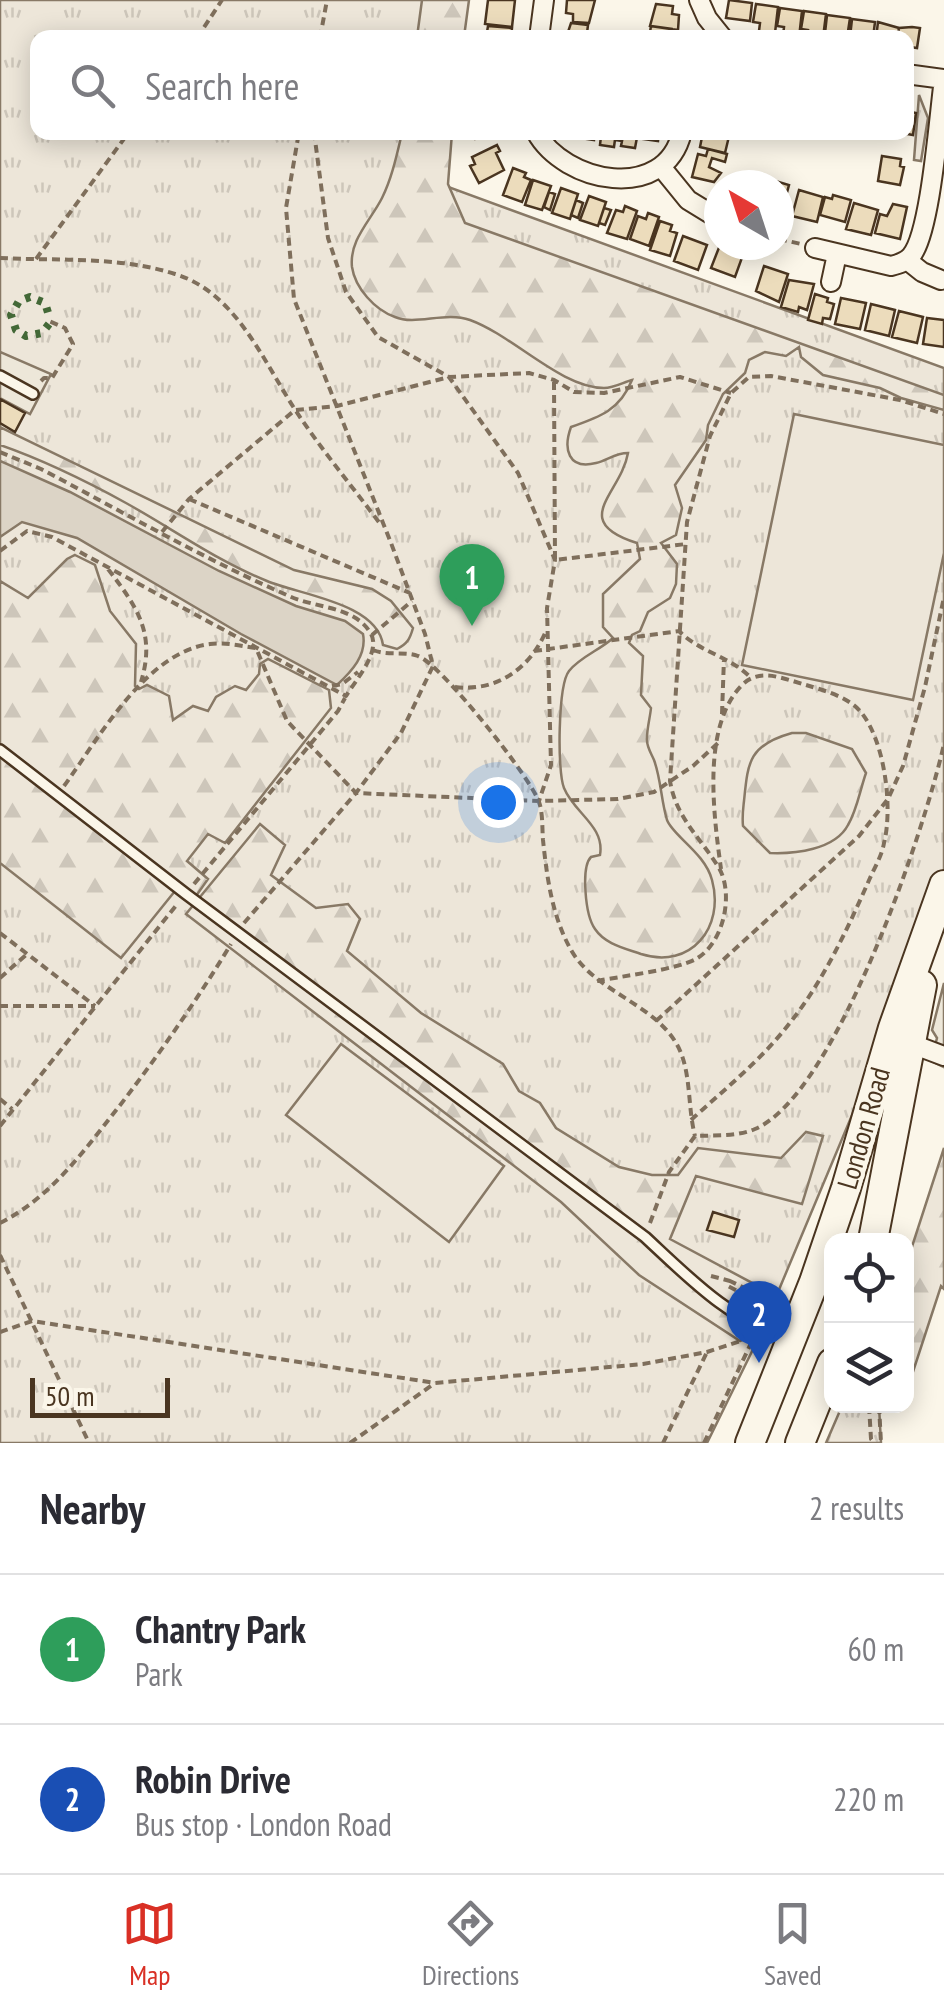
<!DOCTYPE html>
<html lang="en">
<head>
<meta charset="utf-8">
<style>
	:root { --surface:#fff; --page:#f7f7f7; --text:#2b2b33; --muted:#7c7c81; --line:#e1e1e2; --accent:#d93025 }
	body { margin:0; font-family:"PT Sans Narrow",sans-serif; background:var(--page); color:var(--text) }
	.controls { position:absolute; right:30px; bottom:30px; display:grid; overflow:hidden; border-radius:20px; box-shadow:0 5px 25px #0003 }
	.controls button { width:90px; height:90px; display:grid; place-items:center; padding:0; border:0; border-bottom:2px solid var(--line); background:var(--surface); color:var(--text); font:50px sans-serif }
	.compass { position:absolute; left:704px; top:170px; width:90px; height:90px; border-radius:50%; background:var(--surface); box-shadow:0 5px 25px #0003; rotate:321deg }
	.scale { position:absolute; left:30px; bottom:25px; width:140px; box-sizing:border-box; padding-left:10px; border:5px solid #4a3520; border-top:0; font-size:28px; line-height:35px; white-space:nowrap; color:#4a3520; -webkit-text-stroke:8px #fbf6e9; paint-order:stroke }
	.you { position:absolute; left:498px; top:802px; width:35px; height:35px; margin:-25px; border:8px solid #fff; border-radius:50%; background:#1a73e8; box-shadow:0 0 0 15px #1a73e833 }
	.badge { display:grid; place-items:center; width:65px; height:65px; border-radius:50%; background:var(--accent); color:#fff; font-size:32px; font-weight:700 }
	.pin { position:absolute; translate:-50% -82px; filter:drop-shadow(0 2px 5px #0008) }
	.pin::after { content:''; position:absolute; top:52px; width:35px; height:30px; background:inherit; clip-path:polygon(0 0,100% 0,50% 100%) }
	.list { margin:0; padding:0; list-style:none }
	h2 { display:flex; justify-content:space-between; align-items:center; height:130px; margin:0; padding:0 40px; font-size:42px }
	h2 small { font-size:32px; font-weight:400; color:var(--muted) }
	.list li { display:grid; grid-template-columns:65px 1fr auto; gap:30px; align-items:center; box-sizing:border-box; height:150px; padding:0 40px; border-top:2px solid var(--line) }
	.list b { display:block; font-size:38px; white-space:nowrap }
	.list p { margin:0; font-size:32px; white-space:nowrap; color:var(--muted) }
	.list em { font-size:32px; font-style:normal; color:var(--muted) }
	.icon { flex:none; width:55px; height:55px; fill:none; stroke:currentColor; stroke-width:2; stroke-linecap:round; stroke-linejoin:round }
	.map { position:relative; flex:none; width:944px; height:1443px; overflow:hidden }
	.search { position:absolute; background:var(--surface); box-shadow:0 5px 25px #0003; left:30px; right:30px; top:30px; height:110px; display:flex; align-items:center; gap:25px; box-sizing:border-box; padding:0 35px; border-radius:20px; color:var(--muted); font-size:38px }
	.sheet { height:430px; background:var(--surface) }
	nav { display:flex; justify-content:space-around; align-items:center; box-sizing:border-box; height:140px; border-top:2px solid var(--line); background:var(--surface); font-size:28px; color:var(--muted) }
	nav a { display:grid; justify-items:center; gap:5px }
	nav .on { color:var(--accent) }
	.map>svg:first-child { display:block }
	.grass { fill:url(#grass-tufts); stroke:#887966; stroke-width:2.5 }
	.forest { fill:url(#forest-firs); stroke:#887966; stroke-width:2.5 }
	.garden { fill:#ede6d9; stroke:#887966; stroke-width:2.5 }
	.parking { fill:#ede7d9; stroke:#887966; stroke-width:2.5 }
	.water { fill:#dcd4c6; stroke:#887966; stroke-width:2.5 }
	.building { fill:#ecdcbc; stroke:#4a3520; stroke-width:2.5 }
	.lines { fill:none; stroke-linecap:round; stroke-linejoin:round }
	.service-casing { stroke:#4a3520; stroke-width:14 }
	.minor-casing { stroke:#4a3520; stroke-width:22 }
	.primary-casing { stroke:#4a3520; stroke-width:32 }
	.path { stroke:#7f6f5c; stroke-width:4; stroke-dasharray:8 5; stroke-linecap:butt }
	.service { stroke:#fbf6e9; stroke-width:9 }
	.minor { stroke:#fbf6e9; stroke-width:18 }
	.primary { stroke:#fbf6e9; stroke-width:28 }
	.hedge { stroke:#436837; stroke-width:8; stroke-dasharray:5 8; stroke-linecap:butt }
	.labels { text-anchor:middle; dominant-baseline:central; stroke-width:8; stroke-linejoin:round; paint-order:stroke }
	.street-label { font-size:28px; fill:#4a3520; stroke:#fbf6e9 }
</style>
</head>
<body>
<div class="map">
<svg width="944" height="1443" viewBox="0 0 944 1443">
	<defs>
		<pattern id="grass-tufts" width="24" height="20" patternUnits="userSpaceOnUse" patternTransform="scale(2.5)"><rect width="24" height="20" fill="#ede6d9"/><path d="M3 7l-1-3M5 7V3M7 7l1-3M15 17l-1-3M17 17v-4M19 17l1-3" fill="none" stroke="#cdc6ba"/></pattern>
		<pattern id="forest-firs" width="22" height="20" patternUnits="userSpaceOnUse" patternTransform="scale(2.5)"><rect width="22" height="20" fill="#ede6d9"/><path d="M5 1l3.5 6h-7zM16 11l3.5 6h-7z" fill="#cdc6ba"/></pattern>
	</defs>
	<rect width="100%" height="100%" fill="#fbf6e9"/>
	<path class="grass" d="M0 0H461L457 37 38 38V132L446 133 440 184 944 368V885L932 924 760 1335 707 1443H0Z
		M919 95 928 118 921 161 914 160Z
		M842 1406H879L881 1443H826Z"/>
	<path class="forest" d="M422 0H469L464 37H417Z
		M402 133H452L448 184 465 223 944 395V410L901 398 880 388 823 375 801 357 799 347 786 356 765 352 749 360 745 373 723 394 708 425 706 440 675 485 682 508 676 535 661 543 677 564 676 584 670 598 648 612 640 631 632 635 629 643 643 656 641 695 651 708C650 718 647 728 647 738 646 746 651 753 654 760 661 779 661 800 667 820 673 836 705 853 712 880 725 927 691 970 641 954 624 948 605 944 595 929 585 915 581 867 591 857L600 855C605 826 574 813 564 788 557 771 558 685 569 671 580 657 600 650 613 638L603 627V594L640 559 637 543C568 521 621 494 628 453 615 453 608 460 596 463 568 470 563 449 571 427 600 417 620 410 632 380 624 382 614 388 604 388 561 388 514 336 470 320 445 311 416 326 395 317 375 310 355 288 352 267 349 240 371 220 382 198 392 178 397 154 402 133Z
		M0 427 294 570 372 589 391 601 413 628C410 639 407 644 397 649L383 645C377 603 300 595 267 581 217 561 173 529 126 503 86 481 43 460 0 445Z
		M75 555 95 565 110 611 136 644 135 686 139 689 147 685 169 696 173 720 193 706 208 711 216 697 235 686 246 690 259 674 260 664 268 659 329 690 331 708 225 843 208 834 187 861 208 879 196 896 0 745V581L28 598 67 559Z
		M792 733H806L852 749 866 773C860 790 857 810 848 825 835 850 794 854 770 853L743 826C742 816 743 810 744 801 748 761 749 745 792 733Z
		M0 756 175 891 121 958 0 863Z
		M260 824 285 845 271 875 316 908 348 904 360 919 347 951 421 1013 503 1064 519 1091 540 1103 556 1128 619 1167 652 1175H678L698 1148 781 1158 806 1132 823 1136 802 1204 696 1176 670 1239 771 1293 757 1333 740 1341 639 1275 561 1202 186 914Z
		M944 1148V1289L941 1286 907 1390V1262Z"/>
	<path class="garden" d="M794 414 944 445V553L913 700 742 665Z
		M341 1044 504 1166 449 1242 286 1115Z"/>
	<path class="parking" d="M0 352 51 374 30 414 0 398Z
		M944 983V1067L931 1061 937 1038 932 1030Z"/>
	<path class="water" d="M0 461 70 492 219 571 296 606 345 621 363 634C367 655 352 671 337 685L241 634 77 538 22 522 0 537Z"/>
	<path class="building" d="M488 0H515L512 27 485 24Z
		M567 0H595L589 23 573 22V14L566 13Z
		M729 0 752 3 750 21 726 18Z
		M656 4 673 6 672 14 679 15 678 30 650 26Z
		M756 4 778 7 775 33 759 31 760 23 753 22Z
		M780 8 802 11 799 38 783 36 784 27 777 26Z
		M804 11 826 14 823 38H807L808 30 801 29Z
		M827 15 850 18 847 38H831L832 34 825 33Z
		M852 19 875 22 873 38 850 37Z
		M878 22 899 28 897 38H876Z
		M571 23 588 25 587 33 595 34 594 38H566Z
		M488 26 512 28 511 38H486Z
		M651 26 672 29 676 38H649Z
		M912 27 920 28 917 48 910 47 909 55H906V38H897L899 28Z
		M906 111 916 113 913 135 896 132H906Z
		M474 132H506V136L475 139Z
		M580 132H595L594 140 580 138Z
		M595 132H616L614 147 600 145 601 136Z
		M616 132H638L635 148 621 146 622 141 615 140Z
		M659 132 658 141 643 139 644 135 638 134Z
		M730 132 725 153 700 147 703 132Z
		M497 145 500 151 496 153 504 170 479 183 470 166 475 164 472 157Z
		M708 149 727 154 725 162 712 158 709 167 721 173 714 182 692 177 698 154 706 156Z
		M882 156 901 159 900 166 904 167 900 185 878 181Z
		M513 168 526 173 524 177 531 180 522 202 503 195Z
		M742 176 759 180 758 185H732L734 179 741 181Z
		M533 180 551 186 542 210 525 205Z
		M772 180 789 185 783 207 779 206V185H763L770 184Z
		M561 188 578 194 570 219 552 213Z
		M799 190 823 197 817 222 792 216Z
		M549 192 555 194 550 210 544 207Z
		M833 195 851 200 845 222 820 215 825 197 832 199Z
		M589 196 606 202 598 226 580 220Z
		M576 200 583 203 578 218 571 215Z
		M854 203 878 210 871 235 846 229Z
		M893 204 907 207 900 239 875 233 880 214 887 216Z
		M625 206 637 211 627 239 607 233 616 210 623 212Z
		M604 208 611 210 605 225 599 223Z
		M648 213 659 217 649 246 630 239 638 216 646 219Z
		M660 221 672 225 670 231 677 233 670 256 650 250Z
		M683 236 707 245 698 270 674 261Z
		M720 245 744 252 735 277 711 268Z
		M764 266 788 274 779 302 756 291Z
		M789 280 814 284 807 310 799 307 798 312 781 307Z
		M815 294 828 298 827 302 834 304 830 319 823 318 822 324 808 320Z
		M841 298 866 303 860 329 835 324Z
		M871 304 895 310 889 336 865 330Z
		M899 311 923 317 917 343 892 337Z
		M927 318 944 320V347L923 344Z
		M0 399 25 413 15 432 0 423Z
		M713 1212 739 1220 734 1237 707 1230Z"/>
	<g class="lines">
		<defs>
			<path id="service" d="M0 376 33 394
				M0 750 186 894 645 1237C686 1275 733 1324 790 1338"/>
			<path id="minor" d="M699 0 707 18 723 38
				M539 38 544 0
				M536 132C564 183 665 204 682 132
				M662 168 688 200 719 219
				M815 248 891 266C899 264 906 262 911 256 931 233 939 114 944 79L906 74
				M907 260 922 272 941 280
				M831 282 837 254
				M912 1044 944 1056"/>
			<path id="primary" d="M873 1240 922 985
				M750 1443 814 1282 846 1188 893 1028 944 885
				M800 1443 832 1363"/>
		</defs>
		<use href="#service" class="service-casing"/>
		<use href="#minor" class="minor-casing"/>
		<use href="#primary" class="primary-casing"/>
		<path class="path" d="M197 38 222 0
			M320 38 327 0
			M314 132 328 238 346 292 378 337 449 377 518 473 555 560 547 608 551 765 539 801
			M779 239 801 244
			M0 258C58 261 119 256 175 274 235 292 263 360 294 408 320 448 352 486 381 525
			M36 259 129 132
			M41 381 44 378H52L73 344 65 328 49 321
			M554 382 555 560 686 544
			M0 452 41 469C123 512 204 559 289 596 314 608 356 606 371 634 381 652 355 681 346 696L52 537 27 531 0 551
			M189 499 410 593
			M162 532 189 499 295 410 337 406 449 377 529 373 554 380 574 392 604 393 680 377 731 393
			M108 569C137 607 156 633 141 682
			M372 635 412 601
			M373 650C388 656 405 651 418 656 441 664 531 778 539 802 543 813 542 828 543 840 547 878 552 916 571 950 596 994 662 1005 681 1053 691 1079 688 1109 695 1136
			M534 651 679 631C699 652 730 656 751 678
			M332 686 342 684 358 672
			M455 687C496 692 530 669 546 631
			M722 714 724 658
			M64 786C99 738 146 652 210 644 225 642 241 646 256 648L287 721 356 793 539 801 618 799 654 792 693 766 718 743
			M194 884 338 711 345 698
			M244 923 356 793 401 733 433 666 425 634 391 543 294 299 286 208 299 132
			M0 933 95 1006
			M0 978 27 954
			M597 981C622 976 675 970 696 959 724 943 734 894 719 868 700 837 676 818 670 781L687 522 710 436 731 393 749 377 771 376 900 400 944 414
			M0 1006H95
			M656 1021 859 836 888 799 903 766 925 687 944 597
			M0 1099 12 1109
			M691 1120C725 1089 761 1060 789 1024 823 982 848 928 870 878 875 867 882 855 884 843 893 808 885 740 860 711 848 697 823 690 806 685 784 679 760 667 742 685 701 727 714 817 721 869
			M0 1126 178 903
			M0 1223C52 1197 86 1148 121 1104 160 1053 197 1000 231 944
			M650 1223 669 1172 695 1136C715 1135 736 1137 755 1129 836 1095 925 829 944 744
			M0 1255 89 1443
			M711 1276 730 1281
			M771 1301 730 1281 728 1286 776 1311
			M0 1332 32 1321 435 1383 643 1364 707 1352 753 1337
			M869 1406 871 1439 875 1443
			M879 1406 881 1443
			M350 1443 435 1383
			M663 1443 707 1352
			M704 1443 753 1339"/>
		<use href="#service" class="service"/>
		<use href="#minor" class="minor"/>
		<use href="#primary" class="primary"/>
		<path class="hedge" d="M49 324 42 333 26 336 16 330 11 315 19 301 30 297 45 303 50 319"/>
	</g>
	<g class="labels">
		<g class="street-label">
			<text transform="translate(863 1128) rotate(-74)">London Road</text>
		</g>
	</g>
</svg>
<div class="controls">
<button><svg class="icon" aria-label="locate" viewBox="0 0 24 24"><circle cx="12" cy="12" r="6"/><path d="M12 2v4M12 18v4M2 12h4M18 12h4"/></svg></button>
<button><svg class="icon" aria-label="layers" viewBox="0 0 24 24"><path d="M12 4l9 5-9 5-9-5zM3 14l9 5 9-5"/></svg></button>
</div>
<svg class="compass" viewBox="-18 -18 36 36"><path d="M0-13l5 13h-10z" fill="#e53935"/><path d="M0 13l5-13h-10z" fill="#7c7c81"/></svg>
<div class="scale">50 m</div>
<div class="you"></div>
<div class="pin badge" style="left:472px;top:626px;background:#2e9e5b">1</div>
<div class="pin badge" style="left:759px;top:1363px;background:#1a4fb4">2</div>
<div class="search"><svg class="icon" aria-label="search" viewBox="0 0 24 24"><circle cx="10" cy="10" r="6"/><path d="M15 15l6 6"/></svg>Search here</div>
</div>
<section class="sheet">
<h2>Nearby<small>2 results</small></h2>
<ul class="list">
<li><span class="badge" style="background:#2e9e5b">1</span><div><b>Chantry Park</b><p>Park</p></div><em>60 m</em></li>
<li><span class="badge" style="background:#1a4fb4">2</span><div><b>Robin Drive</b><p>Bus stop · London Road</p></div><em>220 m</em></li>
</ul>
</section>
<nav>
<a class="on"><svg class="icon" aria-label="map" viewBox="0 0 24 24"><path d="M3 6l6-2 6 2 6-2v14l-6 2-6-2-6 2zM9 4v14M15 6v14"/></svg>Map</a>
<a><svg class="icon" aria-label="directions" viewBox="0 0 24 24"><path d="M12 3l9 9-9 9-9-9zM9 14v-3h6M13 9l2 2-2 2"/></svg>Directions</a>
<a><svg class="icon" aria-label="saved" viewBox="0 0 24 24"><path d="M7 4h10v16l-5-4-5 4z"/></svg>Saved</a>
</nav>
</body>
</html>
